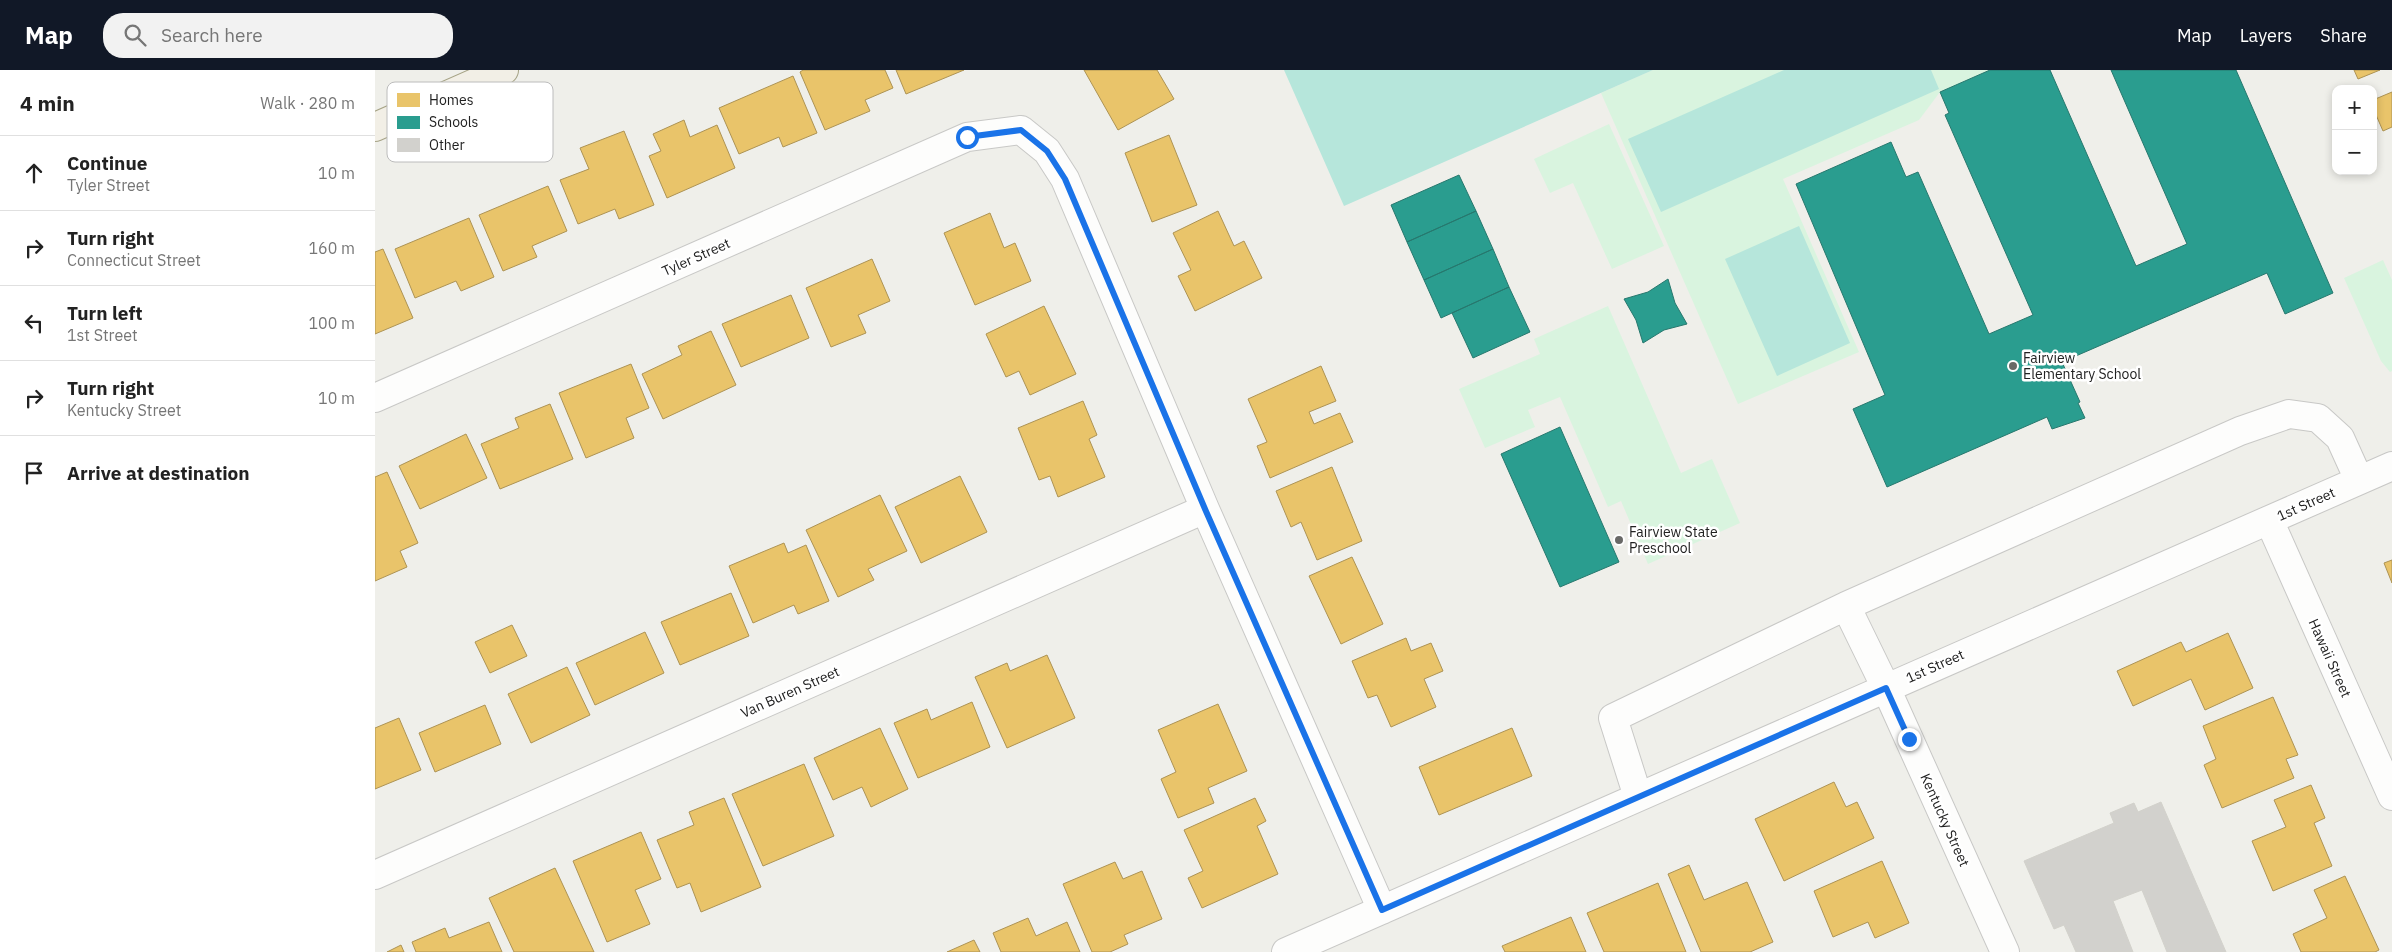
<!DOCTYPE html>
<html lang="en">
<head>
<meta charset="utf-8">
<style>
	:root { --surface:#fff; --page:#f2f2f2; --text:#222; --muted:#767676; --line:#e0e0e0; --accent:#111827 }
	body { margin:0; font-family:"IBM Plex Sans",sans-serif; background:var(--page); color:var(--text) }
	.controls { position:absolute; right:15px; top:15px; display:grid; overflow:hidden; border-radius:10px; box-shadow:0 2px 8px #0003 }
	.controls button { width:45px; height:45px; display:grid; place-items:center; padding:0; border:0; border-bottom:1px solid var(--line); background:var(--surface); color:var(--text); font:25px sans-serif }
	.stop { position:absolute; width:15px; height:15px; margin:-11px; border:4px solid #1a73e8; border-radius:50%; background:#fff }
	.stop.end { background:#1a73e8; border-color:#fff; box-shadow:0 1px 5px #0008 }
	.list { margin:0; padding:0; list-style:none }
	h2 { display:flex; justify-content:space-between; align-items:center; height:65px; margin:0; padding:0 20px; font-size:21px }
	h2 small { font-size:16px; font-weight:400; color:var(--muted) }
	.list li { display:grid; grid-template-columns:32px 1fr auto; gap:15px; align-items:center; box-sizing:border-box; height:75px; padding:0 20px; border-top:1px solid var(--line) }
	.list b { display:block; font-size:19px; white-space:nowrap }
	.list p { margin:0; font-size:16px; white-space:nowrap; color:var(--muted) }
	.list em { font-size:16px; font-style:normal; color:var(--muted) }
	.icon { flex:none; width:28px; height:28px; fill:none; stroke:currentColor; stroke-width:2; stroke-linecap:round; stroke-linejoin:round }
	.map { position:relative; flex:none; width:2017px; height:882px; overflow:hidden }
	header { display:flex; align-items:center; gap:30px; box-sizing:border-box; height:70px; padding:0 25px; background:var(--accent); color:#fff }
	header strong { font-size:24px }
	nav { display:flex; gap:28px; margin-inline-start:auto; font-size:18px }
	.search { width:350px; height:45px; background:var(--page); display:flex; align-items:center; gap:12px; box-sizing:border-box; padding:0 18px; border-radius:20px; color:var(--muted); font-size:19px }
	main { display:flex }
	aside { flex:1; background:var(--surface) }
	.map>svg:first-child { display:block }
	.park { fill:#d9f4df }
	.pitch { fill:#b6e6db }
	.homes { fill:#e9c46a; stroke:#ad9354 }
	.schools { fill:#2a9d8f; stroke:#27786e }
	.building { fill:#d2d1cd; stroke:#d2d1cb }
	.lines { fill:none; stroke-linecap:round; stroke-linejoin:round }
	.minor-casing { stroke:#c8c8c6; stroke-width:30 }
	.major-casing { stroke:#a6a386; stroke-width:30 }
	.minor { stroke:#fdfdfc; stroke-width:28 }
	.major { stroke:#f2efe6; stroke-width:28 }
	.route { stroke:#1a73e8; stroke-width:6 }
	.poi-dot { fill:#696967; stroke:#fff; stroke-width:2 }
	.labels { text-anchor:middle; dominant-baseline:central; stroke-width:5; stroke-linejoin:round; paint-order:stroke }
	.street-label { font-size:14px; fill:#212121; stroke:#fff }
	.poi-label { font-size:14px; fill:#212121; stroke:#fff; text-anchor:start }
	.key { fill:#fff; stroke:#bcbcbc; stroke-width:1 }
	.key-label { font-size:14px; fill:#212121 }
</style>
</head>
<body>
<header>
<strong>Map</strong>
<div class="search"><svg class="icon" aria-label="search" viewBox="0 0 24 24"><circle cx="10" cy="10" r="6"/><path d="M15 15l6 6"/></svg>Search here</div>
<nav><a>Map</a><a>Layers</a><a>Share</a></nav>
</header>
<main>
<aside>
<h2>4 min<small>Walk · 280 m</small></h2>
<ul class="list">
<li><svg class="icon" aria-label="ahead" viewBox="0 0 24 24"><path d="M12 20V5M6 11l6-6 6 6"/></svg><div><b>Continue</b><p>Tyler Street</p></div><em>10 m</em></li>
<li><svg class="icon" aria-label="right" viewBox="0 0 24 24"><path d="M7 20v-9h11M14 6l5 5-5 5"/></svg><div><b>Turn right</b><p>Connecticut Street</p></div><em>160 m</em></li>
<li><svg class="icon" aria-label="left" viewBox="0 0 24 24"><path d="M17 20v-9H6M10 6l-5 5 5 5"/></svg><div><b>Turn left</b><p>1st Street</p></div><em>100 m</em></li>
<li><svg class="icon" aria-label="right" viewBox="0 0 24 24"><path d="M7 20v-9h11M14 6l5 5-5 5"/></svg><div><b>Turn right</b><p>Kentucky Street</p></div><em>10 m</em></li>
<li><svg class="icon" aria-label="arrive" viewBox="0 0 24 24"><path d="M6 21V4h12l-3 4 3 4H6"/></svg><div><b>Arrive at destination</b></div></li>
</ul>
</aside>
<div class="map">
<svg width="2017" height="882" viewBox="0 0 2017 882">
	<rect width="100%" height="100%" fill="#efefea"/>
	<path class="park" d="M1278 0H1615L1565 22 1544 50 1408 109 1484 282 1363 334 1226 23Z
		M1234 54 1289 176 1237 199 1198 113 1175 123 1159 89Z
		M2008 190 2017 210V301L2015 302 2006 291 1969 208Z
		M1233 236 1306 403 1337 389 1365 453 1273 494 1246 431 1233 437 1185 327 1153 340 1160 357 1110 378 1084 319 1165 284 1159 269Z"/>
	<path class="pitch" d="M909 0H1278L969 136Z
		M1409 0H1556L1564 19 1286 142 1253 69Z
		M1424 156 1475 273 1402 306 1350 189Z"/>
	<path class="homes" d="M428 0H510L518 18 490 30 495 41 450 60 425 2Z
		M521 0H589L531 24Z
		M709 0H782L799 29 743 60Z
		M1979 0H2005L1983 9Z
		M418 6 442 63 408 77 404 67 364 84 344 38Z
		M2017 22V57L2008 61 1998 38V30Z
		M309 50 315 67 342 55 360 98 292 128 274 86 286 81 278 64Z
		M249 61 279 135 244 149 240 139 203 154 185 110 214 99 205 78Z
		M794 65 822 135 777 152 750 83Z
		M173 116 192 161 157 176 162 187 128 201 104 145Z
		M843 141 859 176 869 171 887 208 820 241 803 206 816 200 798 163Z
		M615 143 629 178 640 173 656 211 600 235 569 163Z
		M94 148 119 207 86 221 81 211 40 228 20 179Z
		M8 179 38 248 0 264V182Z
		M497 189 515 231 483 245 491 263 456 277 431 218Z
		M416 225 434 268 366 297 347 254Z
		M669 236 701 304 655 325 644 301 631 307 611 264Z
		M336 261 361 315 288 349 267 304 307 285 303 276Z
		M256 294 274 338 251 348 259 368 211 388 184 323Z
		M946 296 961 331 934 342 939 354 965 343 978 372 895 408 882 376 892 372 873 329Z
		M708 331 722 365 714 369 730 407 683 427 675 406 664 410 643 358Z
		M175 334 198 389 125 419 106 374 144 358 140 348Z
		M91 364 112 408 45 439 24 396Z
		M957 397 987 471 942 490 926 452 916 457 901 421Z
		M12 402 43 473 25 481 32 497 0 511V407Z
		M585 406 612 462 546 493 520 437Z
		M505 425 532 481 493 499 499 510 463 527 431 460Z
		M409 473 413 483 431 475 454 531 423 544 419 535 378 553 354 496Z
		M977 487 1008 554 966 574 934 506Z
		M2017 490V513L2009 493Z
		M356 523 374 566 305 595 286 552Z
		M137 555 152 586 115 603 100 572Z
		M270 562 289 603 220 635 201 593Z
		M1853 563 1878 618 1830 640 1816 609 1758 636 1742 601 1806 572 1811 582Z
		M1031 568 1036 581 1056 573 1068 601 1049 609 1061 637 1016 657 1002 625 993 628 977 591Z
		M672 585 700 648 632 678 600 607 632 593 635 601Z
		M192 597 215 645 156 673 133 624Z
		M1898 627 1923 685 1911 689 1919 708 1847 738 1829 695 1841 689 1828 656Z
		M597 632 615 677 543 708 519 653 552 639 556 650Z
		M843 634 872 701 833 718 839 733 803 748 786 709 801 702 783 660Z
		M110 635 126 674 60 702 44 663Z
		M24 648 46 700 0 719V658Z
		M505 658 533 719 496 737 487 717 458 730 439 688Z
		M1137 658 1157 706 1064 745 1044 697Z
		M429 694 459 766 388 796 357 724Z
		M1459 712 1471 737 1482 732 1499 768 1409 811 1380 749Z
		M1936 715 1950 748 1939 753 1957 796 1898 821 1877 771 1911 757 1899 730Z
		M349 728 386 817 326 842 315 813 302 818 282 770 319 755 314 742Z
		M880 728 891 751 882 756 903 804 827 838 813 808 828 801 809 760Z
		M266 762 286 809 260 820 275 854 232 872 198 791Z
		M1507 791 1534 853 1500 868 1493 852 1458 867 1439 821Z
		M740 792 748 809 767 801 787 849 749 865 753 874 735 882H717L688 814Z
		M1314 795 1329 830 1372 812 1398 872 1375 882H1326L1293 804Z
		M180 798 219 882H139L114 828Z
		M1970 806 2004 880 2000 882H1926L1918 864 1952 848 1939 820Z
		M1283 813 1311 882H1229L1212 843Z
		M1196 847 1211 882H1130L1127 876Z
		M653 848 661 866 692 852 705 882H626L618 863Z
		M114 852 127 882H41L37 872 70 858 74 868Z
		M599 870 605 882H572Z
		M26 875 29 882H12Z"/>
	<path class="schools" d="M1615 0H1675L1761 196 1812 174 1736 0H1861L1958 223 1910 244 1892 203 1687 292 1705 332 1703 333 1710 348 1677 359 1672 347 1512 417 1478 339 1510 325 1421 114 1516 72 1531 107 1543 102 1614 264 1658 245 1570 45 1574 43 1565 22Z
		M1084 105 1101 141 1032 172 1016 135Z
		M1101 141 1118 179 1049 210 1032 172Z
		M1118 179 1134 217 1066 248 1049 210Z
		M1293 209 1300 233 1312 254 1289 260 1268 273 1261 250 1249 229 1273 222Z
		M1134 217 1155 262 1098 288 1077 243Z
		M1185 357 1244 492 1185 517 1126 384Z"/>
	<path class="building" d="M1786 732 1851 882H1792L1767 820 1738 831 1758 882H1701L1689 855 1679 859 1649 791 1739 753 1735 743 1759 733 1763 742Z"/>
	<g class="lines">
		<defs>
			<path id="minor" d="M0 328 592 67 646 60 672 81 690 109 830 439 1007 840
				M1894 450 2017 726
				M1263 727 1238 648 1471 536
				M0 805 830 439
				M911 882 2017 396
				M1630 882 1511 618 1471 536 1865 361 1914 344 1943 348 1965 368 1984 410"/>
			<path id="major" d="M0 57 129 0"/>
		</defs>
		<use href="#minor" class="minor-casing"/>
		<use href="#major" class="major-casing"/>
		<use href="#minor" class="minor"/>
		<use href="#major" class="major"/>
	</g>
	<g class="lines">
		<path class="route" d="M592 67 646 60 672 81 690 109 830 439 1007 840 1511 618 1534 669"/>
	</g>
	<g class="poi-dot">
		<circle cx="1638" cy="296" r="5"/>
		<circle cx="1244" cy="470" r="5"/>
	</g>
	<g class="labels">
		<g class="street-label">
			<text transform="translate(321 187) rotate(-24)">Tyler Street</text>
			<text transform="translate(1931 434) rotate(-24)">1st Street</text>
			<text transform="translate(1955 588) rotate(66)">Hawaii Street</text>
			<text transform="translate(1560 596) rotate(-24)">1st Street</text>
			<text transform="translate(415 622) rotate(-24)">Van Buren Street</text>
			<text transform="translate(1570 750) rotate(66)">Kentucky Street</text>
		</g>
		<g class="poi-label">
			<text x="1648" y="288">Fairview<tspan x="1648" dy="16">Elementary School</tspan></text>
			<text x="1254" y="462">Fairview State<tspan x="1254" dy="16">Preschool</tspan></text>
		</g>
	</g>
	<rect x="12" y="12" width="166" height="80" rx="8" class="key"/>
	<rect x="22" y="23" width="23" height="14" fill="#e9c46a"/>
	<rect x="22" y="46" width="23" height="13" fill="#2a9d8f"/>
	<rect x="22" y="68" width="23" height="14" fill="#d2d1cd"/>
	<g class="key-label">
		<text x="54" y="35">Homes</text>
		<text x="54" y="57">Schools</text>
		<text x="54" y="80">Other</text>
	</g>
</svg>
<div class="controls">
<button>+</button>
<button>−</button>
</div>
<div class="stop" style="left:592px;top:67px"></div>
<div class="stop end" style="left:1534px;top:669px"></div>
</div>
</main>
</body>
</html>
